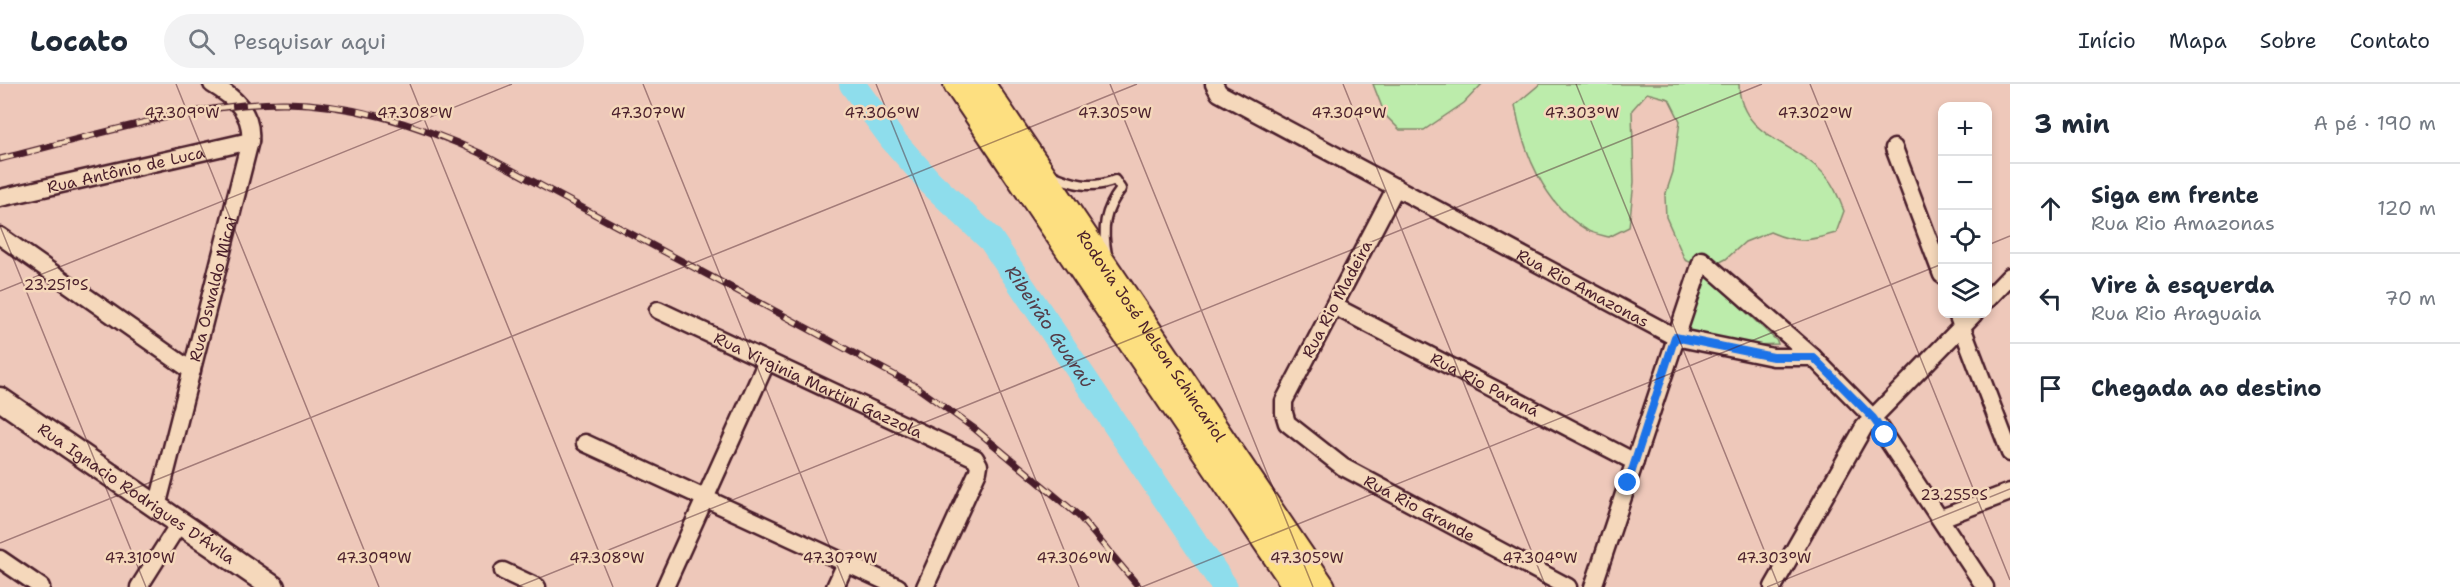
<!DOCTYPE html>
<html lang="pt">
<head>
<meta charset="utf-8">
<style>
	:root { --surface:#fff; --page:#f2f2f3; --text:#1f2937; --muted:#747a83; --line:#e0e1e3 }
	body { margin:0; font-family:"Shantell Sans",sans-serif; background:var(--page); color:var(--text) }
	.controls { position:absolute; right:18px; top:18px; display:grid; overflow:hidden; border-radius:12px; box-shadow:0 3px 9px #0003 }
	.controls button { width:54px; height:54px; display:grid; place-items:center; padding:0; border:0; border-bottom:2px solid var(--line); background:var(--surface); color:var(--text); font:30px sans-serif }
	.stop { position:absolute; width:18px; height:18px; margin:-14px; border:4px solid #1a73e8; border-radius:50%; background:#fff }
	.stop.end { background:#1a73e8; border-color:#fff; box-shadow:0 2px 6px #0008 }
	.list { margin:0; padding:0; list-style:none }
	h2 { display:flex; justify-content:space-between; align-items:center; height:78px; margin:0; padding:0 24px; font-size:26px }
	h2 small { font-size:20px; font-weight:400; color:var(--muted) }
	.list li { display:grid; grid-template-columns:39px 1fr auto; gap:18px; align-items:center; box-sizing:border-box; height:90px; padding:0 24px; border-top:2px solid var(--line) }
	.list b { display:block; font-size:22px; white-space:nowrap }
	.list p { margin:0; font-size:20px; white-space:nowrap; color:var(--muted) }
	.list em { font-size:20px; font-style:normal; color:var(--muted) }
	.icon { flex:none; width:33px; height:33px; fill:none; stroke:currentColor; stroke-width:2; stroke-linecap:round; stroke-linejoin:round }
	.map { position:relative; flex:none; width:2010px; height:503px; overflow:hidden }
	header { display:flex; align-items:center; gap:36px; box-sizing:border-box; height:84px; padding:0 30px; background:var(--surface); border-bottom:2px solid var(--line) }
	header strong { font-size:28px }
	nav { display:flex; gap:33px; margin-inline-start:auto; font-size:21px }
	.search { width:420px; height:54px; background:var(--page); display:flex; align-items:center; gap:15px; box-sizing:border-box; padding:0 21px; border-radius:33px; color:var(--muted); font-size:22px }
	main { display:flex }
	aside { flex:1; background:var(--surface) }
	.map>svg:first-child { display:block }
	.green { fill:#bcecab; stroke:#83866b; stroke-width:1.5 }
	.lines { fill:none; stroke-linecap:round; stroke-linejoin:round }
	.river { stroke:#8eddec; stroke-width:26 }
	.lane-casing { stroke:#4a1f2b; stroke-width:13 }
	.street-casing { stroke:#4a1f2b; stroke-width:21 }
	.secondary-casing { stroke:#4a1f2b; stroke-width:27 }
	.primary-casing { stroke:#4a1f2b; stroke-width:30 }
	.lane { stroke:#f5d8bb; stroke-width:8 }
	.street { stroke:#f5d8bb; stroke-width:16 }
	.secondary { stroke:#f5d8bb; stroke-width:22 }
	.primary { stroke:#fddf80; stroke-width:26 }
	.rail-casing { stroke:#4a1f2b; stroke-width:7 }
	.rail { stroke:#f5d8bb; stroke-width:4.5; stroke-dasharray:14; stroke-linecap:butt }
	.route { stroke:#1a73e8; stroke-width:8 }
	.ticks { fill:none; stroke:#4a1f2b; stroke-width:1.5; stroke-opacity:0.45 }
	.labels { text-anchor:middle; dominant-baseline:central; stroke-width:5; stroke-linejoin:round; paint-order:stroke }
	.street-label { font-size:16px; fill:#4a1f2b; stroke:#f5d8bb }
	.water-label { font-size:18px; font-style:italic; fill:#543c48; stroke:#f5d8bb }
	.ticks-label { font-size:15px; text-anchor:middle; fill:#4a1f2b; stroke:#f5d8bb; stroke-width:5; stroke-linejoin:round; paint-order:stroke }
</style>
</head>
<body>
<header>
<strong>Locato</strong>
<div class="search"><svg class="icon" aria-label="search" viewBox="0 0 24 24"><circle cx="10" cy="10" r="6"/><path d="M15 15l6 6"/></svg>Pesquisar aqui</div>
<nav><a>Início</a><a>Mapa</a><a>Sobre</a><a>Contato</a></nav>
</header>
<main>
<div class="map">
<svg width="2010" height="503" viewBox="0 0 2010 503">
	<rect width="100%" height="100%" fill="#eec8ba"/>
	<filter id="ink" filterUnits="userSpaceOnUse"><feTurbulence type="fractalNoise" baseFrequency=".0167" numOctaves="2"/><feDisplacementMap in="SourceGraphic" scale="12" xChannelSelector="R" yChannelSelector="G"/><feConvolveMatrix kernelMatrix="1 2 1 2 8 2 1 2 1" color-interpolation-filters="sRGB"/></filter>
	<g filter="url(#ink)">
		<path class="green" d="M1373 0H1482L1464 19 1424 46H1400L1385 31Z
			M1540 0H1739C1739 51 1792 58 1821 87 1833 98 1838 112 1844 127L1836 149C1808 157 1797 160 1770 148L1745 158 1726 175 1706 185 1685 176 1666 133 1665 112 1673 88 1680 37 1669 15 1647 9 1632 26 1634 98 1629 143 1609 153C1602 151 1593 150 1587 146 1544 121 1523 67 1515 21Z
			M1705 190 1777 257 1778 260 1755 261 1685 246Z"/>
		<g class="lines">
			<path class="river" id="s1" d="M852 0 893 56 930 98 991 156 1225 503"/>
			<defs>
				<path id="lane" d="M1050 90C1072 100 1091 106 1115 96L1121 105C1104 127 1102 144 1107 171"/>
				<g id="street">
					<path id="s2" d="M1214 0 1219 9 1675 253 1773 273H1813L1873 334 1985 503"/>
					<path d="M1894 64 1942 191"/>
					<path id="s3" d="M1396 103 1284 317V329L1287 339 1343 383 1568 503"/>
					<path id="s4" d="M0 114 250 57"/>
					<path d="M0 152 192 287"/>
					<path d="M1988 215 2010 192"/>
					<path id="s5" d="M1334 222 1635 378"/>
					<path id="s6" d="M658 226 975 374 979 381 978 387 925 503"/>
					<path d="M1957 230 2010 369"/>
					<path d="M585 359 898 503"/>
					<path id="s7" d="M157 423 250 57C253 29 234 13 212 0"/>
					<path d="M1941 434 2010 408"/>
					<path d="M0 475 41 503"/>
					<path d="M503 487 537 503"/>
					<path d="M139 503 180 438"/>
					<path d="M665 503 767 277"/>
					<path d="M835 503 846 479"/>
					<path d="M1593 503 1702 176 1813 273"/>
					<path d="M1773 503 1864 343 1974 230"/>
				</g>
				<g id="secondary">
					<path id="s8" d="M0 315 273 503"/>
				</g>
				<g id="primary">
					<path d="M957 0 1297 503"/>
					<path id="s9" d="M981 0 1322 503"/>
				</g>
			</defs>
			<use href="#lane" class="lane-casing"/>
			<use href="#street" class="street-casing"/>
			<use href="#secondary" class="secondary-casing"/>
			<use href="#primary" class="primary-casing"/>
			<use href="#lane" class="lane"/>
			<use href="#street" class="street"/>
			<use href="#secondary" class="secondary"/>
			<use href="#primary" class="primary"/>
			<defs>
				<path id="rail" d="M0 75C87 54 197 18 286 19 355 20 420 41 482 70L915 302 975 345 1079 432 1139 503"/>
			</defs>
			<use href="#rail" class="rail-casing"/>
			<use href="#rail" class="rail"/>
		</g>
	</g>
	<g class="lines" filter="url(#ink)">
		<path class="route" d="M1628 399 1675 253 1773 273H1813L1873 334 1885 351"/>
	</g>
	<path class="ticks" d="M176 0 379 503M410 0 613 503M643 0 846 503M876 0 1079 503M1110 0 1313 503M1343 0 1546 503M1576 0 1779 503M1810 0 2010 496M0 142 146 503M1988 161 2010 152M0 207 512 0M0 459 1137 0M517 503 1762 0M1142 503 1942 180M1767 503 2010 405"/>
	<g class="labels">
		<g class="street-label">
			<text stroke="none"><textPath href="#s4" startOffset="129">Rua Antônio de Luca</textPath></text>
			<text stroke="none"><textPath href="#s7" startOffset="225">Rua Oswaldo Micai</textPath></text>
			<text stroke="none"><textPath href="#s2" startOffset="423">Rua Rio Amazonas</textPath></text>
			<text transform="translate(1337 215) rotate(-62)">Rua Rio Madeira</text>
			<text stroke="none"><textPath href="#s9" startOffset="304">Rodovia José Nelson Schincariol</textPath></text>
			<text stroke="none"><textPath href="#s5" startOffset="170">Rua Rio Paraná</textPath></text>
			<text stroke="none"><textPath href="#s6" startOffset="177">Rua Virginia Martini Gazzola</textPath></text>
			<text stroke="none"><textPath href="#s8" startOffset="166">Rua Ignacio Rodrigues D'Ávila</textPath></text>
			<text stroke="none"><textPath href="#s3" startOffset="422">Rua Rio Grande</textPath></text>
		</g>
		<g class="water-label">
			<text stroke="none"><textPath href="#s1" startOffset="314">Ribeirão Guaraú</textPath></text>
		</g>
	</g>
	<g class="ticks-label">
		<text x="182" y="34">47.309°W</text>
		<text x="415" y="34">47.308°W</text>
		<text x="648" y="34">47.307°W</text>
		<text x="882" y="34">47.306°W</text>
		<text x="1115" y="34">47.305°W</text>
		<text x="1349" y="34">47.304°W</text>
		<text x="1582" y="34">47.303°W</text>
		<text x="1815" y="34">47.302°W</text>
		<text x="56" y="206">23.251°S</text>
		<text x="1954" y="416">23.255°S</text>
		<text x="140" y="479">47.310°W</text>
		<text x="374" y="479">47.309°W</text>
		<text x="607" y="479">47.308°W</text>
		<text x="840" y="479">47.307°W</text>
		<text x="1074" y="479">47.306°W</text>
		<text x="1307" y="479">47.305°W</text>
		<text x="1540" y="479">47.304°W</text>
		<text x="1774" y="479">47.303°W</text>
	</g>
</svg>
<div class="controls">
<button>+</button>
<button>−</button>
<button><svg class="icon" aria-label="locate" viewBox="0 0 24 24"><circle cx="12" cy="12" r="6"/><path d="M12 2v4M12 18v4M2 12h4M18 12h4"/></svg></button>
<button><svg class="icon" aria-label="layers" viewBox="0 0 24 24"><path d="M12 4l9 5-9 5-9-5zM3 14l9 5 9-5"/></svg></button>
</div>
<div class="stop" style="left:1885px;top:351px"></div>
<div class="stop end" style="left:1628px;top:399px"></div>
</div>
<aside>
<h2>3 min<small>A pé · 190 m</small></h2>
<ul class="list">
<li><svg class="icon" aria-label="ahead" viewBox="0 0 24 24"><path d="M12 20V5M6 11l6-6 6 6"/></svg><div><b>Siga em frente</b><p>Rua Rio Amazonas</p></div><em>120 m</em></li>
<li><svg class="icon" aria-label="left" viewBox="0 0 24 24"><path d="M17 20v-9H6M10 6l-5 5 5 5"/></svg><div><b>Vire à esquerda</b><p>Rua Rio Araguaia</p></div><em>70 m</em></li>
<li><svg class="icon" aria-label="arrive" viewBox="0 0 24 24"><path d="M6 21V4h12l-3 4 3 4H6"/></svg><div><b>Chegada ao destino</b></div></li>
</ul>
</aside>
</main>
</body>
</html>
